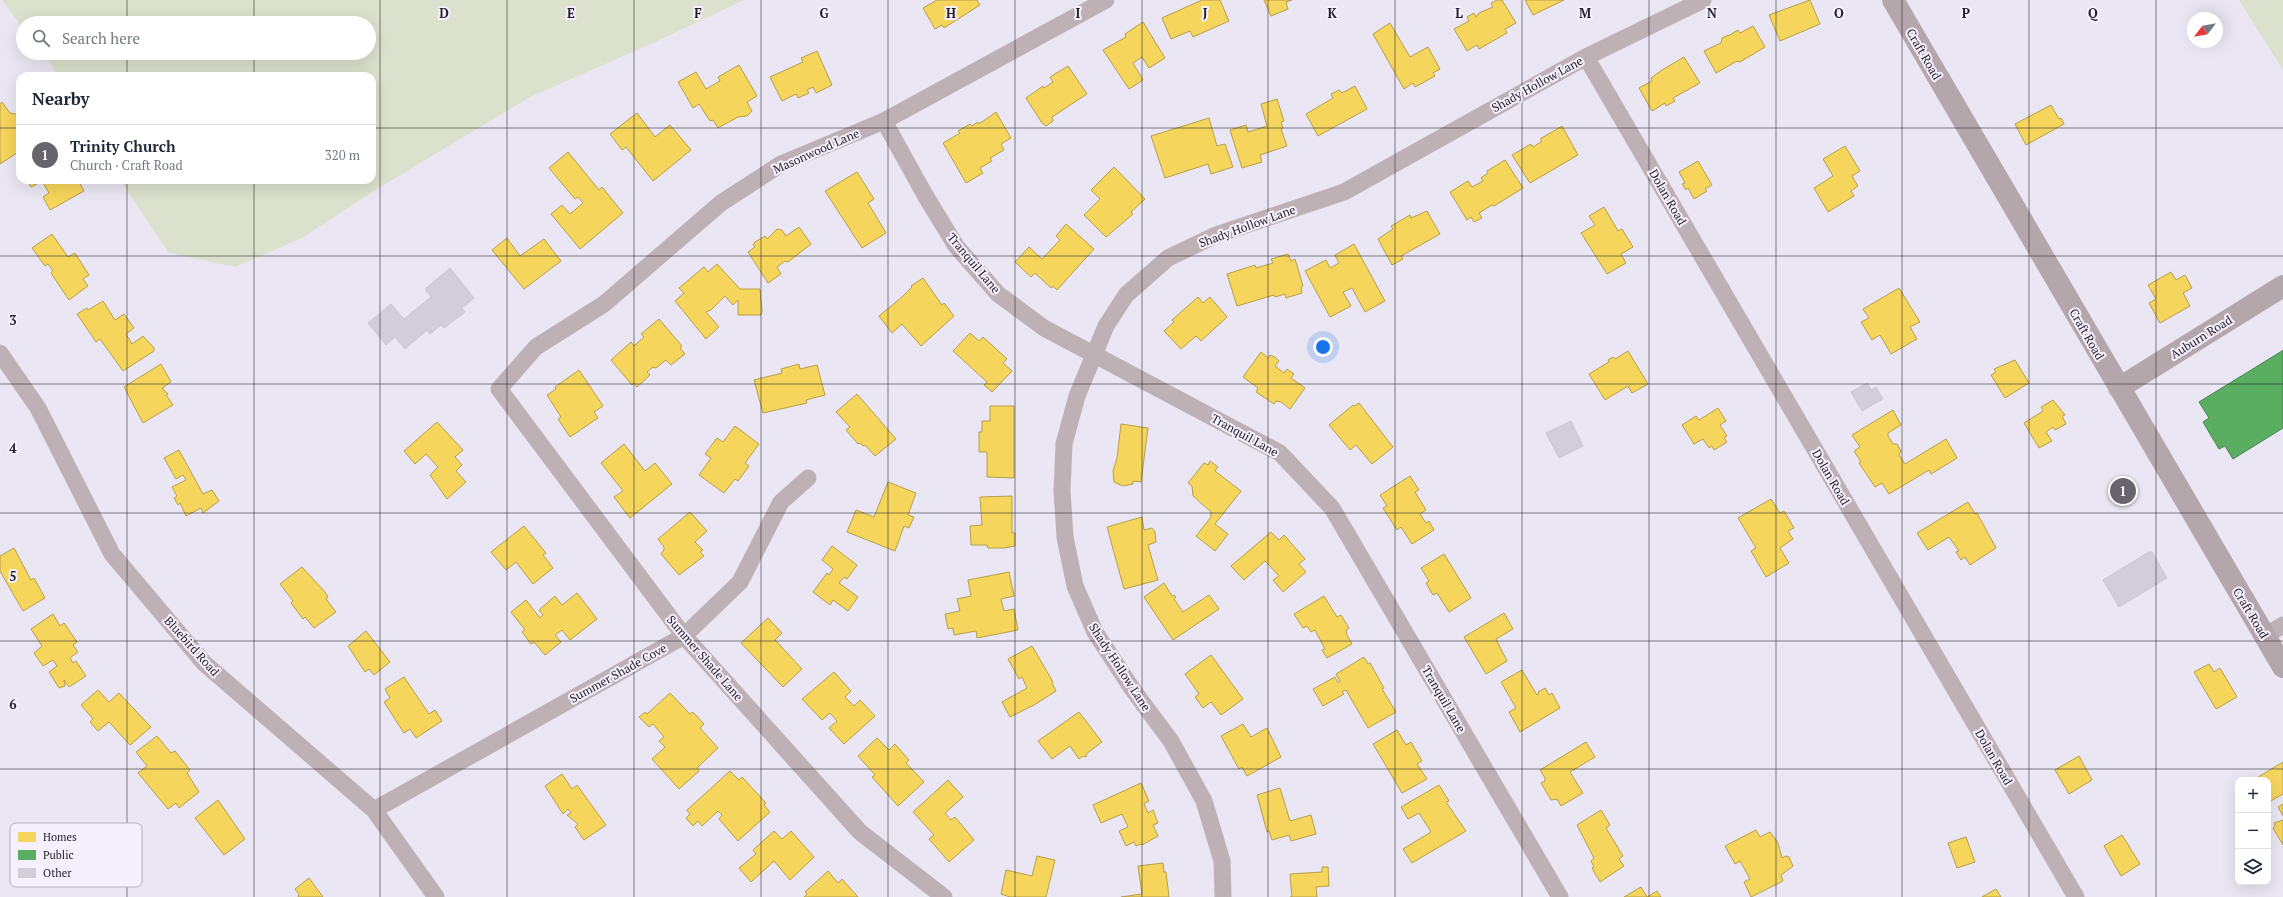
<!DOCTYPE html>
<html lang="en">
<head>
<meta charset="utf-8">
<style>
	:root { --surface:#fff; --page:#f6f6f7; --text:#1f2937; --muted:#747a83; --line:#e0e1e3; --accent:#67646e }
	body { margin:0; font-family:"PT Serif",serif; background:var(--page); color:var(--text) }
	.controls { position:absolute; right:12px; bottom:12px; display:grid; overflow:hidden; border-radius:8px; box-shadow:0 4px 16px #0002 }
	.controls button { width:36px; height:36px; display:grid; place-items:center; padding:0; border:0; border-bottom:1px solid var(--line); background:var(--surface); color:var(--text); font:20px sans-serif }
	.compass { position:absolute; left:2187px; top:12px; width:36px; height:36px; border-radius:50%; background:var(--surface); box-shadow:0 4px 16px #0002; rotate:239deg }
	.you { position:absolute; left:1323px; top:347px; width:14px; height:14px; margin:-10px; border:3px solid #fff; border-radius:50%; background:#1a73e8; box-shadow:0 0 0 6px #1a73e833 }
	.badge { display:grid; place-items:center; width:26px; height:26px; border-radius:50%; background:var(--accent); color:#fff; font-size:13px; font-weight:700 }
	.pin { position:absolute; translate:-50% -50%; border:2px solid #fff; box-shadow:0 1px 4px #0006 }
	.list { margin:0; padding:0; list-style:none }
	h2 { display:flex; justify-content:space-between; align-items:center; height:52px; margin:0; padding:0 16px; font-size:17px }
	h2 small { font-size:13px; font-weight:400; color:var(--muted) }
	.list li { display:grid; grid-template-columns:26px 1fr auto; gap:12px; align-items:center; box-sizing:border-box; height:60px; padding:0 16px; border-top:1px solid var(--line) }
	.list b { display:block; font-size:15px; white-space:nowrap }
	.list p { margin:0; font-size:13px; white-space:nowrap; color:var(--muted) }
	.list em { font-size:13px; font-style:normal; color:var(--muted) }
	.icon { flex:none; width:22px; height:22px; fill:none; stroke:currentColor; stroke-width:2; stroke-linecap:round; stroke-linejoin:round }
	.map { position:relative; flex:none; width:2283px; height:897px; overflow:hidden }
	.search { position:absolute; background:var(--surface); box-shadow:0 4px 16px #0002; left:16px; top:16px; width:360px; height:44px; display:flex; align-items:center; gap:10px; box-sizing:border-box; padding:0 14px; border-radius:22px; color:var(--muted); font-size:15px }
	.panel { position:absolute; background:var(--surface); box-shadow:0 4px 16px #0002; left:16px; top:72px; width:360px; height:112px; border-radius:12px }
	.map>svg:first-child { display:block }
	.green { fill:#dbe1cd }
	.homes { fill:#f6d55c; stroke:#b69e4c }
	.public { fill:#5aae61; stroke:#498350 }
	.building { fill:#d2ced9; stroke:#c9c6d0 }
	.lines { fill:none; stroke-linecap:round; stroke-linejoin:round }
	.street { stroke:#bdb1b5; stroke-width:17 }
	.secondary { stroke:#b4a7ab; stroke-width:22 }
	.grid { fill:none; stroke:#211e27; stroke-width:1; stroke-opacity:0.55 }
	.labels { text-anchor:middle; dominant-baseline:central; stroke-width:4; stroke-linejoin:round; paint-order:stroke }
	.street-label { font-size:12px; fill:#211e27; stroke:#f5effe }
	.key { fill:#f5effe; stroke:#b5b0be; stroke-width:1 }
	.key-label { font-size:11px; fill:#211e27 }
	.grid-label { font-size:13px; text-anchor:middle; font-weight:bold; fill:#211e27; stroke:#f5effe; stroke-width:4; stroke-linejoin:round; paint-order:stroke }
</style>
</head>
<body>
<div class="map">
<svg width="2283" height="897" viewBox="0 0 2283 897">
	<rect width="100%" height="100%" fill="#eae6f3"/>
	<path class="green" d="M2 0H744L655 42 530 97 372 192 302 238 235 267 169 253 120 180H372V76H59L42 53H369V23H23V28Z
		M2239 0H2283V70Z"/>
	<path class="homes" d="M937 0H977L980 5 944 28 942 25 935 29 923 8Z
		M1202 0H1220L1229 21 1193 37 1190 31 1171 39 1162 18Z
		M1264 0H1292L1286 2 1288 9 1271 16Z
		M1497 0H1502L1516 23 1505 29 1507 33 1479 49 1477 45 1467 51 1454 29 1469 21 1467 17 1474 13 1476 17 1479 13 1493 7 1491 3Z
		M1525 0H1564L1533 15Z
		M1810 0 1820 24 1780 41 1769 15Z
		M1143 22 1165 58 1149 68 1142 57 1133 63 1143 80 1129 89 1103 50 1126 37 1125 34Z
		M1390 23 1410 57 1428 47 1440 69 1433 73 1435 76 1415 87 1413 83 1404 89 1373 34Z
		M1753 26 1765 47 1740 62 1737 61 1716 73 1704 51 1721 43 1722 38 1728 35V36L1738 30 1740 33Z
		M817 51 832 85 816 93 813 87 807 90 809 93 798 98 796 94 782 101 770 77 803 62 801 58Z
		M1684 57 1700 83 1673 98 1675 101 1666 106 1665 103 1652 111 1639 88 1652 81 1651 78 1662 70Z
		M739 65 757 96 747 102 752 111 747 116 738 117 718 128 713 120 710 121 699 104 693 108 678 82 696 72 706 89 720 81 718 77Z
		M1068 66 1087 94 1052 117 1053 121 1046 126 1042 123 1026 98 1043 86 1044 88 1053 82 1050 77Z
		M1355 86 1367 109 1318 136 1306 114 1333 98 1331 94 1339 90 1342 93Z
		M1277 99 1284 121 1281 122 1283 128 1281 129 1287 146 1260 155 1262 162 1242 168 1230 130 1246 125 1248 132 1267 126 1261 104Z
		M2 102 10 113 20 115V151L0 164V104Z
		M2051 105 2059 119 2061 118 2064 124 2026 145 2015 124Z
		M996 112 1011 138 1001 144 1004 150 990 158 992 161 980 168 983 173 966 183 943 143 960 133 958 131 970 124 972 126 978 122 979 124Z
		M637 113 655 137 670 125 691 150 653 181 626 147 622 150 610 134Z
		M1209 118 1217 146 1225 144 1233 167 1211 174 1208 164 1165 178 1151 136Z
		M1562 126 1578 155 1530 183 1512 155 1531 144 1533 147 1542 141 1540 139Z
		M1845 146 1860 171 1852 176 1858 186 1851 191 1854 196 1828 212 1814 188 1833 176 1823 159Z
		M568 152 599 190 602 187 623 213 580 249 551 214 562 205 570 214 583 203 578 197 575 199 549 168Z
		M1505 160 1523 188 1494 206 1492 205 1479 213 1482 218 1474 222 1471 217 1467 220 1450 192 1468 181 1472 187 1483 181 1481 178 1488 173 1487 171Z
		M1698 161 1712 185 1705 189 1707 191 1694 199 1688 188 1686 190 1682 184 1685 183 1679 172Z
		M1114 167 1145 199 1131 212 1133 214 1106 237 1084 215 1100 199 1091 190Z
		M857 172 874 199 868 203 886 233 862 248 825 191Z
		M27 180H78L84 191 50 210 43 197 49 193 42 181 31 187Z
		M1604 207 1618 231 1622 229 1633 247 1621 254 1626 263 1607 274 1581 233 1595 225 1589 216Z
		M1427 211 1440 234 1401 256 1403 259 1392 265 1378 239 1393 229 1391 226 1393 225 1410 215 1411 218Z
		M1066 224 1094 249 1057 290 1053 286 1051 288 1035 273 1031 277 1015 262 1029 247 1042 259 1060 240 1056 236Z
		M799 227 811 244 788 262 785 261 777 267 781 274 768 283 748 252 755 247 753 245 755 242 765 236 767 239 777 229 782 230 786 236Z
		M52 234 68 257 75 253 89 275 83 279 88 286 69 300 51 273 53 271 48 264 45 266 32 248Z
		M507 238 520 256 544 239 561 261 524 289 492 250Z
		M1354 244 1385 301 1365 312 1352 288 1343 292 1351 306 1330 317 1305 271 1326 260 1330 268 1339 263 1335 255Z
		M1288 254 1291 261 1295 259 1303 286 1301 287 1302 293 1286 298 1285 294 1275 297 1274 295 1237 306 1227 274 1255 265 1256 268 1273 263 1271 259Z
		M717 264 740 289H760L762 311 761 315H738V300L733 305 725 296 711 310 706 312 719 327 706 339 675 301 684 293 679 288 704 267 708 272Z
		M2171 272 2176 280 2185 275 2192 288 2183 293 2190 306 2160 323 2149 303 2156 299 2148 285Z
		M923 278 942 305 944 303 954 316 921 346 902 324 892 333 879 316 902 297 912 287 911 286Z
		M1899 288 1920 322 1910 327 1917 339 1891 354 1880 335 1872 340 1861 322 1869 318 1863 309Z
		M1198 297 1203 303 1210 297 1227 317 1201 341 1196 336 1181 349 1164 331 1174 322 1172 320Z
		M103 301 115 320 124 314 134 328 126 334 132 344 143 336 154 348V351L123 371 100 339 96 342 77 314 87 308 88 310Z
		M659 319 682 346 680 348 685 354 671 365 666 360 656 368 653 367 647 372 650 375 637 387 634 383 632 385 611 360 631 342 634 346 644 337 641 334Z
		M970 333 979 341 983 337 1007 359 1003 363 1012 371 992 392 984 385 987 382 953 351Z
		M1628 351 1648 384 1632 393 1628 386 1605 400 1589 374 1609 362 1608 360 1613 357 1615 359Z
		M1261 352 1268 358 1270 355 1275 357 1279 361 1275 366 1284 373 1287 369 1294 374 1291 378 1305 388 1290 409 1281 402 1276 401 1274 404 1256 392 1258 388 1243 377Z
		M2015 360 2029 383 2005 398 1991 375 1996 372 1994 369Z
		M161 364 171 382 162 388 168 394 166 395 173 405 143 423 124 387Z
		M799 364 800 369 817 365 825 395 806 400 807 403 763 413 754 380 782 373 781 369Z
		M579 370 603 406 594 412 598 418 570 437 558 419 561 417 547 395 556 389 555 387Z
		M857 394 896 439 875 456 865 445 863 446 860 443 858 444 846 430 850 427 836 412Z
		M2053 400 2065 415 2062 416 2066 424 2055 430 2053 427 2046 432 2052 441 2039 448 2024 423 2043 411 2041 407Z
		M1359 403 1393 447 1372 464 1356 445 1350 450 1329 425 1353 405 1354 406Z
		M990 406H1014V478L987 477V452H979V432H982V421H990Z
		M1718 408 1726 421 1720 425 1727 436 1724 438 1727 442 1714 450 1712 446 1709 448 1703 439 1694 444 1682 425 1696 416 1699 420Z
		M1893 410 1901 425 1888 433V436L1893 444H1897L1901 451 1899 455 1905 464 1946 439 1957 458 1931 474 1929 470 1889 494 1882 483 1875 487 1859 463 1861 462 1854 451 1860 447 1852 435Z
		M437 422 463 450 455 457 462 465 456 471 466 482 447 499 430 475 438 467 426 454 415 464 404 451Z
		M1121 424 1148 428 1141 482 1133 481V484L1123 486 1114 482 1113 471 1117 458Z
		M735 426 759 444 745 463 749 466 738 481 735 479 724 493 699 475 711 458 705 454 717 438 723 442Z
		M624 444 645 471 655 463 672 484 630 518 614 497 623 491 601 463Z
		M179 450 203 494 212 490 219 501 203 513 201 508 186 516 180 503 178 505 174 498 177 496 172 487 186 480 183 475 176 479 164 458Z
		M1210 461 1218 467 1215 471 1241 491 1215 524 1228 534 1215 551 1196 536 1211 517V512L1193 496 1192 486 1188 483 1204 463 1208 465Z
		M1410 476 1419 490 1415 492 1426 510 1420 514 1426 523 1429 521 1434 530 1412 544 1401 527 1397 530 1383 508 1387 506 1380 495Z
		M888 482 916 493 908 515 914 517 909 528 904 526 895 551 847 532 856 510 874 517Z
		M1012 496V533H1015V546L1004 548H988L987 545H971L970 526 982 525 980 497Z
		M1771 499 1780 513 1784 511 1794 528 1788 531 1793 539 1780 548 1789 563 1766 577 1751 551 1756 548 1738 518Z
		M1968 502 1975 514 1977 513 1996 548 1970 565 1965 557 1961 560 1956 552 1959 551 1949 537 1928 550 1917 533Z
		M690 512 707 531 695 542 703 550 700 552 704 556 679 575 661 554 664 550V547L658 539Z
		M1142 517 1144 530 1152 528 1155 532 1156 542 1148 545 1158 580 1124 589 1107 527Z
		M524 526 546 553 543 555 553 568 533 584 516 562 506 570 491 552Z
		M1271 532 1279 540 1284 535 1305 559 1299 564 1306 572 1283 592 1273 580 1279 576 1265 561 1244 580 1231 566Z
		M832 546 857 565 847 579 844 577 839 583 858 597 848 611 833 600 830 605 813 592 827 573 829 575 833 569 822 560Z
		M14 548 31 580 34 578 45 598 23 611 0 571V556Z
		M1444 554 1471 598 1449 612 1437 593 1433 595 1426 583 1429 581 1421 568Z
		M302 567 325 592 328 597 326 599 336 612 314 628 305 617 303 619 291 603 293 601 280 584Z
		M1009 572 1014 596 1001 599 1004 611 1014 609 1018 630 977 638 976 631 954 635 953 628 948 629 945 614 960 611 957 599 971 596 968 580Z
		M1164 583 1172 596 1174 595 1176 597 1174 599 1183 612 1209 595 1219 609 1173 640 1144 597Z
		M577 593 597 619 570 640 562 630 555 635 561 642 545 655 534 642 531 644 522 632 525 630 511 612 526 600 540 618 543 615 539 610 555 596 562 605Z
		M1324 596 1337 617 1341 615 1349 628 1346 630 1347 635 1352 644 1327 658 1322 650 1325 649 1315 630 1311 632 1307 626 1303 628 1294 614Z
		M1504 613 1513 629 1496 639 1507 661 1486 674 1464 637Z
		M53 614 60 626 64 623 77 642 73 645 78 652 70 658 73 663 76 661 86 676 69 687 64 680 65 686 59 688 49 672 57 666 53 660 43 666 34 653 42 646 31 629Z
		M768 618 782 633 775 640 802 669 783 687 741 643Z
		M366 631 390 662 374 675 369 669 365 672 348 646Z
		M1032 646 1053 682 1052 683 1056 691 1034 705 1010 717 1002 702 1027 688 1022 677 1019 679 1008 659Z
		M1211 655 1243 699 1221 715 1211 702 1203 708 1195 697 1199 694 1185 674Z
		M1364 657 1368 664 1370 663 1384 688 1382 689 1396 712 1368 728 1346 690 1342 692 1344 694 1323 706 1313 689 1335 677 1338 683 1340 681 1336 674Z
		M2209 664 2214 672 2220 668 2237 697 2216 709 2194 672Z
		M1522 670 1537 695 1539 694 1538 692 1545 688 1549 695 1552 693 1560 708 1520 732 1509 712 1516 708 1501 682Z
		M834 672 851 691 845 697 854 706 860 700 875 716 844 744 829 728 837 721 830 713 822 720 802 699Z
		M404 677 429 714 435 710 442 721 416 738 410 729 404 733 384 702 390 698 385 689Z
		M98 690 109 702 119 693 151 727 130 745 109 722 98 731 90 722 93 719 81 705Z
		M670 693 690 714 693 712 704 724 700 728 718 748 697 768 699 771 679 789 652 759 665 747 659 741 664 737 653 724 649 727 639 717 645 712 647 714Z
		M1079 712 1102 742 1086 754 1087 756 1085 757 1083 756 1079 759 1070 746 1052 759 1038 741Z
		M1243 724 1251 737 1267 728 1281 757 1247 776 1242 767 1239 769 1221 736Z
		M1397 730 1406 745 1411 742 1422 761 1417 764 1427 779 1402 793 1373 744Z
		M157 736 171 753 175 751 190 770 187 773 199 792 179 808 176 803 168 809 138 773 147 766 136 752Z
		M877 738 889 750 895 744 909 760 906 763 924 782 898 806 872 777 875 775 858 756Z
		M1586 742 1595 757 1570 772 1583 793 1561 806 1557 799 1551 800 1541 783 1545 781V778L1540 770Z
		M2079 756 2092 780 2069 794 2055 770Z
		M2283 762V794L2269 802 2268 780 2255 779Z
		M730 771 739 780 742 777 766 803 764 805 770 812 738 841 719 819 722 815 718 811 702 826 698 821 693 826 686 818 690 814 687 810Z
		M562 774 572 789 577 785 606 825 584 840 575 827 578 824 567 815 571 813 568 809 563 814 545 786Z
		M948 780 963 797 945 813 951 820 955 817 974 840 949 862 929 839 934 835 913 812Z
		M1141 783 1149 801 1144 804 1148 813 1153 810 1158 823 1153 825 1158 836 1142 845 1141 844 1136 846 1134 842 1126 846 1119 831 1128 827 1122 814 1101 823 1093 805Z
		M1439 785 1449 801 1446 802 1466 831 1412 863 1403 849 1431 832 1419 813 1408 819 1401 807Z
		M1280 788 1290 821 1311 815 1316 834 1291 841 1289 835 1272 840 1269 831 1267 832 1257 795Z
		M218 800 245 839 224 855 195 818Z
		M2283 804V816L2278 807Z
		M1601 810 1610 825 1606 828 1623 856 1619 859 1624 866 1600 882 1592 868 1594 867 1591 861 1594 858 1577 825Z
		M2283 820V845L2273 828 2275 826 2274 823Z
		M1756 830 1760 837 1770 832 1778 843 1782 858 1786 856 1789 857 1793 866 1781 875 1783 881 1751 897 1744 882 1750 879 1740 861 1735 864 1725 846Z
		M774 831 782 839 791 831 814 857 790 880 774 861 751 882 739 868 756 854 753 850Z
		M2122 835 2140 864 2121 876 2104 846Z
		M1966 837 1975 862 1957 868 1948 843Z
		M1037 856 1055 860 1046 897H1010L1001 894 1006 870 1032 876Z
		M1163 863 1164 872H1166L1169 897H1121L1142 894 1138 866Z
		M1322 867H1328L1329 886 1316 887 1317 897H1290H1292L1290 874 1322 872Z
		M828 871 838 883 842 879 858 897H804L807 894 805 892Z
		M309 878 323 897H298L299 894 295 889Z
		M1641 887 1647 897 1657 891 1661 897H1624Z
		M1996 889 2001 897H1982Z"/>
	<path class="public" d="M2282 351 2283 350V428L2233 459 2225 446 2219 449 2203 422 2209 418 2199 402Z"/>
	<path class="building" d="M450 268 474 298 462 308 465 312 444 328 441 325 430 334 427 330 405 349 395 337 386 345 368 323 391 304 404 319 431 297 425 289Z
		M1867 383 1871 390 1876 387 1883 399 1862 411 1851 392Z
		M1571 421 1583 446 1559 458 1546 433Z
		M2149 552H2152L2167 578 2119 607 2103 580Z"/>
	<g class="lines">
		<path class="street" d="M1586 57 2076 897
			M884 121 925 195 956 246 998 294 1044 328 1280 453 1332 508 1560 897
			M0 353 38 408 112 554 204 663 374 810 436 897
			M2265 636 2283 625
			M374 810 684 636 740 582 781 502 808 478
			M944 897 860 832 684 636 499 389 536 347 604 304 721 203 781 164 884 121 1106 0
			M1223 897 1222 861 1204 801 1171 741 1133 690 1095 632 1075 586 1065 537 1062 491 1064 444 1077 396 1106 326 1126 295 1168 258 1216 235 1344 192 1586 57 1703 0"/>
		<path class="secondary" d="M1893 0 2283 667
			M2119 388 2283 286"/>
	</g>
	<path class="grid" d="M127 0V23M254 0V23M380 0V897M507 0V897M634 0V897M761 0V897M888 0V897M1015 0V897M1142 0V897M1268 0V897M1395 0V897M1522 0V897M1649 0V897M1776 0V897M1902 0V897M2029 0V897M2156 0V897M127 53V76M254 53V76M0 128H20M372 128H2283M127 180V897M254 180V897M0 256H2283M0 384H2283M0 513H2283M0 641H2283M0 769H2283"/>
	<g class="labels">
		<g class="street-label">
			<text transform="translate(1924 54) rotate(60)">Craft Road</text>
			<text transform="translate(1537 84) rotate(-29)">Shady Hollow Lane</text>
			<text transform="translate(816 151) rotate(-24)">Masonwood Lane</text>
			<text transform="translate(1668 197) rotate(60)">Dolan Road</text>
			<text transform="translate(1247 226) rotate(-20)">Shady Hollow Lane</text>
			<text transform="translate(974 263) rotate(50)">Tranquil Lane</text>
			<text transform="translate(2087 334) rotate(60)">Craft Road</text>
			<text transform="translate(2201 337) rotate(-32)">Auburn Road</text>
			<text transform="translate(1245 435) rotate(29)">Tranquil Lane</text>
			<text transform="translate(1831 477) rotate(60)">Dolan Road</text>
			<text transform="translate(2251 613) rotate(59)">Craft Road</text>
			<text transform="translate(192 646) rotate(48)">Bluebird Road</text>
			<text transform="translate(705 658) rotate(49)">Summer Shade Lane</text>
			<text transform="translate(1120 667) rotate(57)">Shady Hollow Lane</text>
			<text transform="translate(618 673) rotate(-29)">Summer Shade Cove</text>
			<text transform="translate(1444 699) rotate(60)">Tranquil Lane</text>
			<text transform="translate(1994 757) rotate(60)">Dolan Road</text>
		</g>
	</g>
	<rect x="10" y="823" width="132" height="64" rx="6" class="key"/>
	<rect x="18" y="832" width="18" height="10" fill="#f6d55c"/>
	<rect x="18" y="850" width="18" height="10" fill="#5aae61"/>
	<rect x="18" y="868" width="18" height="10" fill="#d2ced9"/>
	<g class="key-label">
		<text x="43" y="841">Homes</text>
		<text x="43" y="859">Public</text>
		<text x="43" y="877">Other</text>
	</g>
	<g class="grid-label">
		<text x="444" y="18">D</text>
		<text x="571" y="18">E</text>
		<text x="698" y="18">F</text>
		<text x="824" y="18">G</text>
		<text x="951" y="18">H</text>
		<text x="1078" y="18">I</text>
		<text x="1205" y="18">J</text>
		<text x="1332" y="18">K</text>
		<text x="1459" y="18">L</text>
		<text x="1585" y="18">M</text>
		<text x="1712" y="18">N</text>
		<text x="1839" y="18">O</text>
		<text x="1966" y="18">P</text>
		<text x="2093" y="18">Q</text>
		<text x="13" y="325">3</text>
		<text x="13" y="453">4</text>
		<text x="13" y="581">5</text>
		<text x="13" y="709">6</text>
	</g>
</svg>
<div class="controls">
<button>+</button>
<button>−</button>
<button><svg class="icon" aria-label="layers" viewBox="0 0 24 24"><path d="M12 4l9 5-9 5-9-5zM3 14l9 5 9-5"/></svg></button>
</div>
<svg class="compass" viewBox="-18 -18 36 36"><path d="M0-13l5 13h-10z" fill="#e53935"/><path d="M0 13l5-13h-10z" fill="#747a83"/></svg>
<div class="you"></div>
<div class="pin badge" style="left:2123px;top:491px">1</div>
<div class="search"><svg class="icon" aria-label="search" viewBox="0 0 24 24"><circle cx="10" cy="10" r="6"/><path d="M15 15l6 6"/></svg>Search here</div>
<section class="panel">
<h2>Nearby<small></small></h2>
<ul class="list">
<li><span class="badge">1</span><div><b>Trinity Church</b><p>Church · Craft Road</p></div><em>320 m</em></li>
</ul>
</section>
</div>
</body>
</html>
